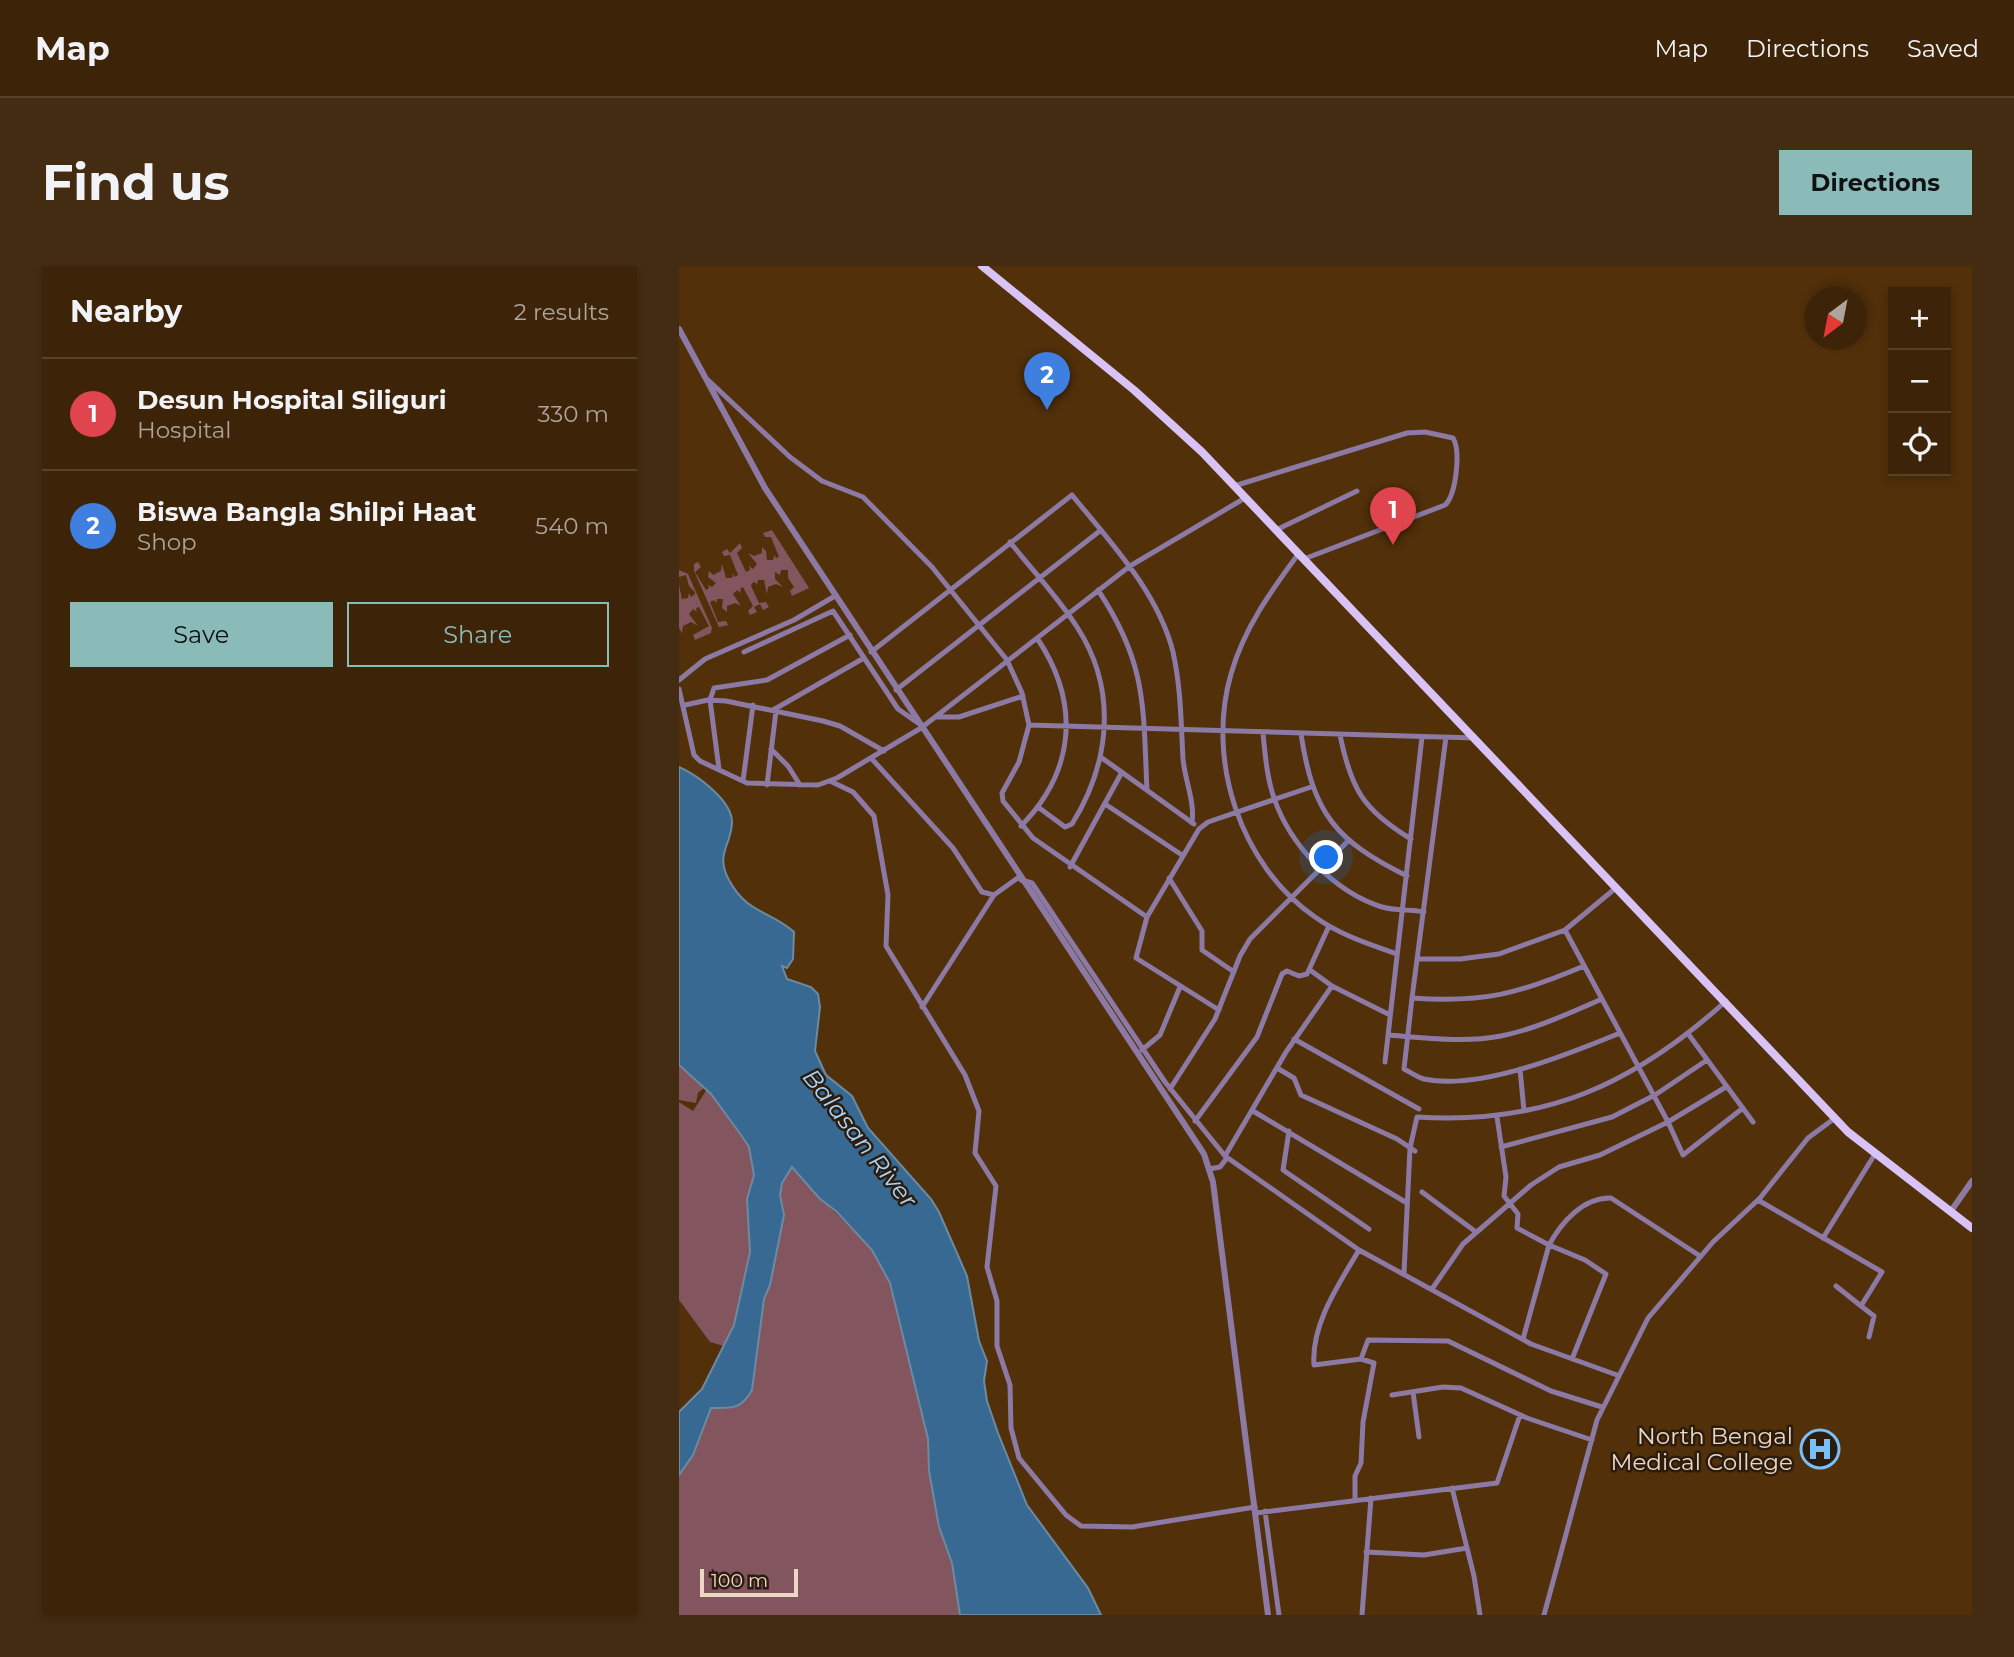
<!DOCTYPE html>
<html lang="en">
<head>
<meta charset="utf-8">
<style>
	:root { --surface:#3d2408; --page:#442c12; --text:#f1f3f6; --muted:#ada49c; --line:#564129; --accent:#8bbbb9 }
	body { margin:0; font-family:Montserrat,sans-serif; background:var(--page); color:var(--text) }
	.controls { position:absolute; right:21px; top:21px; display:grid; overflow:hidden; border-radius:0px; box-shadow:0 4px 10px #0003 }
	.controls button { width:63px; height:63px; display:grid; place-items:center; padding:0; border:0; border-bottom:2px solid var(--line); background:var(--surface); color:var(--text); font:35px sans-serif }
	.compass { position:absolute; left:1125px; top:21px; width:63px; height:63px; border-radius:50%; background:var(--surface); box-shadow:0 4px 10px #0003; rotate:212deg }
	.scale { position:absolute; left:21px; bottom:18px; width:98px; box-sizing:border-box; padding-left:7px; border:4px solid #ecd7c4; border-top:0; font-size:19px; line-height:24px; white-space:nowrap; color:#ecd7c4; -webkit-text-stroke:5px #2c1c0d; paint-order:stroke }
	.you { position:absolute; left:648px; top:592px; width:24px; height:24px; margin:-18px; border:5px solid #fff; border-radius:50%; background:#1a73e8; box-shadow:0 0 0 10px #1a73e833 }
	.badge { display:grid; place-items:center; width:46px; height:46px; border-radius:50%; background:var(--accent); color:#fff; font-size:23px; font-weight:700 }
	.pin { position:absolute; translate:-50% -58px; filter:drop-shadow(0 2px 4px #0008) }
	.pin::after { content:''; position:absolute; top:37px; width:24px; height:21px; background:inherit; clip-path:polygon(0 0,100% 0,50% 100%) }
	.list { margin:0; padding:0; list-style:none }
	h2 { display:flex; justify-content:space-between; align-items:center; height:91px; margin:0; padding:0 28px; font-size:30px }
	h2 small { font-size:23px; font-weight:400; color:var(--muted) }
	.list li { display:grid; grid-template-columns:46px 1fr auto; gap:21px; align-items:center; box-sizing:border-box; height:112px; padding:0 28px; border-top:2px solid var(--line) }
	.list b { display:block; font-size:26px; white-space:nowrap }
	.list p { margin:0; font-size:23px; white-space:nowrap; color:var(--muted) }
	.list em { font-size:23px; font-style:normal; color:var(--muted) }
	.actions { display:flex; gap:14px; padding:21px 28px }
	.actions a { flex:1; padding:16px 0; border:2px solid var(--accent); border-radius:0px; text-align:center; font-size:24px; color:var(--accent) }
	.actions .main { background:var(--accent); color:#111 }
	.icon { flex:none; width:38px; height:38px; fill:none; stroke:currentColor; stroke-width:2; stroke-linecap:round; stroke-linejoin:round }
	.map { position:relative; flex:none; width:1293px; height:1349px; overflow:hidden; border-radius:0px }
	header { display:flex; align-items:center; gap:42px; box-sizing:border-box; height:98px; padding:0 35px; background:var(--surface); border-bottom:2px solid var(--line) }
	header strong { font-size:33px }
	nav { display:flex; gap:38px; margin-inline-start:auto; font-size:24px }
	.intro { display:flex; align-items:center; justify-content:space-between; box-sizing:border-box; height:168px; padding:0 42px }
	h1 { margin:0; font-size:49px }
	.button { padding:18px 32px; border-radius:0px; background:var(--accent); color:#111; font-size:24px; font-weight:700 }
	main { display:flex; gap:42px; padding:0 42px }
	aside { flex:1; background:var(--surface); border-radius:0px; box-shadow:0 4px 10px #0003 }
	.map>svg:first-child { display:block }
	.green { fill:#83555f }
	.water { fill:#376992; stroke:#6d8aa1; stroke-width:2 }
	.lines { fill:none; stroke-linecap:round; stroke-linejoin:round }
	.minor { stroke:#8c7aa4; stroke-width:5 }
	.tertiary { stroke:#8c7aa4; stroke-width:6 }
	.primary { stroke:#d9c3f6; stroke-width:8 }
	.labels { text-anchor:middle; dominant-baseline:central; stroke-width:5; stroke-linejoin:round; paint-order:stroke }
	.poi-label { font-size:23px; fill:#ecd7c4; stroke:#2c1c0d; text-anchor:end }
	.water-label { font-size:24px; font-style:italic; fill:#a9d4f9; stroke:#2c1c0d }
</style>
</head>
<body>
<header>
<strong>Map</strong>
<nav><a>Map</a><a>Directions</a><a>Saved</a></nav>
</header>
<div class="intro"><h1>Find us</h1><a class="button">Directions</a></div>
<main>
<aside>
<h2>Nearby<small>2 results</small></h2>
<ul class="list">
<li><span class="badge" style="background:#e0444e">1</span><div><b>Desun Hospital Siliguri</b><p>Hospital</p></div><em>330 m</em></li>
<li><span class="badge" style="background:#3f7fe0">2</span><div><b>Biswa Bangla Shilpi Haat</b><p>Shop</p></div><em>540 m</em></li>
</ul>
<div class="actions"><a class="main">Save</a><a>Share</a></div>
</aside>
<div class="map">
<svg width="1293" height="1349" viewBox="0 0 1293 1349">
	<rect width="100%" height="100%" fill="#51300a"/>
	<path class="green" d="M93 264 130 322 113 330 111 325 115 321 109 312V304H102L101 309 96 306V313L104 321 97 318 89 321 88 328 85 314H79L78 319 76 316 73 317 72 320 80 337 87 336 90 341 84 344 81 338 75 341 78 346 71 349 69 345 74 340 64 321 61 323 62 327 58 324 54 328 62 340 56 337 48 340V346L43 342 44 333H38L37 337 35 334 31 336 39 356 47 355 49 359 40 361 15 305V298L19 296 22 301 16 306 27 324 30 322 29 319 33 321 37 317 29 311 30 305 34 309 42 305 43 298 47 312H53L54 307 55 311 59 309 51 289 45 290 43 286 48 283 51 287 61 277 63 282 58 287 67 306 71 304 70 300 74 303 78 298 69 287 75 290 83 287V281L87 285 88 294H94L95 289 97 292 100 291 92 271H86L84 267Z
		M0 304 9 308 33 362 32 367 16 374 14 369 30 360 20 341 17 342 18 346 14 343 10 348 19 360 12 356 4 360 3 367 0 362V319L3 333 9 332 10 327 12 331 15 329 16 326 10 320 7 309 0 311Z
		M0 799 26 821 19 827 17 837 0 834Z
		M28 823 70 881 74 895 75 909 68 933 71 986 55 1059 45 1080 31 1076 0 1034V836L14 845Z
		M112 901 193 984 211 1017 249 1173 250 1205 260 1261 273 1297 281 1349H0V1209L14 1189 32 1142 73 1124 85 1033 91 1019 105 949 101 929 103 916Z"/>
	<path class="water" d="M0 501C18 509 54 535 53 557 52 580 36 588 50 614 68 648 92 645 115 666L114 693 108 702 103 700 108 713 132 721 139 728 141 741 136 785 147 809 173 830 189 862 252 933 260 946 288 1010 300 1075 308 1095 305 1115 308 1135 319 1167 348 1239 409 1322 422 1349H281L273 1297 260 1261 250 1205 249 1173 211 1017 193 984 157 945 141 933 113 901 103 917 101 929 105 949 91 1019 85 1033 73 1124C62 1144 52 1142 32 1142L14 1189 0 1209V1146L23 1123 55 1059 71 986 68 933 75 909 70 881 62 869 32 828 0 799Z"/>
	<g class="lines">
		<path class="minor" d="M29 114 111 191 143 215 184 231 253 301 328 394 343 427 350 459 340 496 323 527 324 535 354 572 468 651
			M555 220 728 167 746 166 774 172C782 185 777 229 766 239L625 293
			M597 264 678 225
			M331 276C353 304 379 331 398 361 439 424 431 497 393 558L386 561 359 541
			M620 287C592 325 565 362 552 408 527 494 561 599 636 651 661 669 690 678 718 688
			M419 324C468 398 464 439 468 524
			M65 386 154 345 219 443 239 457
			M192 386 393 229C431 276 479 326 494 386 502 422 502 457 504 493 506 515 516 535 513 557
			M0 414 26 393 115 354 156 330
			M0 423 15 489 21 495 68 517 139 519 158 512 242 462 451 300 566 232
			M217 424 422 264
			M6 439 29 434 47 435 144 455 161 460 205 485
			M94 444 185 392
			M256 451H280L344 430
			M350 459 796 472
			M584 467C586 488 588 512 595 532 611 579 655 626 703 641 717 645 731 643 745 646
			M622 468C634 548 657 575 728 610
			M661 469C672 523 684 544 732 573
			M767 471 733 732C805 737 839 728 905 700
			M92 483 109 500 121 519
			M192 492 274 582 303 626 315 629 340 611
			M423 492 515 558
			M40 503 31 434 35 422 88 414 171 369
			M64 515 74 439
			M151 515 174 526 195 550 209 629 207 680 286 809 300 845 296 887 317 920 308 1001 318 1035V1080L331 1119 332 1162 340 1192 387 1249 402 1260 453 1261 576 1241
			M88 519 97 445
			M426 538 503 589
			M342 560C397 504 401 436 358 372
			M391 601 443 506
			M490 612 523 665V684L555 706
			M342 614 353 617 486 816 546 890 680 984 852 1078 938 1109
			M739 693H781L820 688 886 664 938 621
			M631 704 653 720 711 749
			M733 732 725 803C731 806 738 811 745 813 800 825 890 788 941 767
			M243 741 315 629
			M540 744 457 692 468 651 520 563 529 556 632 521
			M709 769C746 772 785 777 822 770 857 763 890 747 923 733
			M1010 769 1074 856
			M615 773 740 843
			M463 784 481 769 501 721
			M706 796 743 471
			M598 802 615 812 622 829 718 873 736 885
			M841 803 845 845
			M1047 821 989 856 1004 889 1064 842
			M491 823 536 753 561 690 571 673 669 575
			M574 845 728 937
			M818 851 827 911 825 930 839 948 838 962 870 979C882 957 904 931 932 932L1021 990
			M516 855 578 771 603 708 608 705 620 710 628 708 650 660
			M610 865 604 904 690 963
			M822 881 933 851 976 829 1028 794
			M546 890 607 786 653 720
			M530 903 541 901 548 892
			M743 926 797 966
			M1079 934 1203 1006 1182 1040 1195 1050 1190 1071
			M1144 972 1196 888
			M725 1007 731 882 738 851C865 859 954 819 1047 735
			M1157 1020 1182 1040
			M753 1023 784 978 852 919 880 901 921 889 989 856 886 664
			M844 1073 870 979 906 994 927 1008 893 1093
			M682 1093 689 1074 769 1075 872 1125 923 1141
			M734 1126 740 1171
			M713 1129 764 1121 782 1122 848 1152 913 1174
			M773 1222 795 1310 801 1349
			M676 1234V1210L682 1197 684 1156 695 1097 682 1093 635 1099C632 1058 660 1018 680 984
			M586 1245 600 1349
			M577 1247 818 1217 841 1149
			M687 1286 745 1289 788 1282
			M683 1349 692 1232
			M865 1349 918 1154 969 1052 1034 976 1081 932 1129 872 1156 852"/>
		<path class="tertiary" d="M0 63 86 222 525 888 534 916 589 1349
			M1272 945 1293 915"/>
		<path class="primary" d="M303 0 455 124 523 186 1169 866 1293 962"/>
	</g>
	<defs>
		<symbol id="hospital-ring" viewBox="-11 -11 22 22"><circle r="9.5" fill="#2c1c0d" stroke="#79bff8" stroke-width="1.5"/><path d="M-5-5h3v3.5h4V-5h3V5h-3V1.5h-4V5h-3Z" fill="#79bff8"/></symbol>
	</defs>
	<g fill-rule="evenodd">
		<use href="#hospital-ring" x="1119" y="1161" width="44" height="44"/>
	</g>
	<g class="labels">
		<g class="poi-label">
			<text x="1114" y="1170">North Bengal<tspan x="1114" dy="26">Medical College</tspan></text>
		</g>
		<g class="water-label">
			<text transform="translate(181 872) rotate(52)">Balasan River</text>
		</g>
	</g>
</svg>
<div class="controls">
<button>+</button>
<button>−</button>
<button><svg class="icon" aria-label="locate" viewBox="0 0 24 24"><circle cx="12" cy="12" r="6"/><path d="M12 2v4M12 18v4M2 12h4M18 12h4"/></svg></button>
</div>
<svg class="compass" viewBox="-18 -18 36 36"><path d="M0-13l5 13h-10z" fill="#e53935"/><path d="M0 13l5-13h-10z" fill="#ada49c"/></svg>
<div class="scale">100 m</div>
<div class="you"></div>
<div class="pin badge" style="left:714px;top:279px;background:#e0444e">1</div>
<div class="pin badge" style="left:368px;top:144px;background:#3f7fe0">2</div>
</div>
</main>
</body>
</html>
